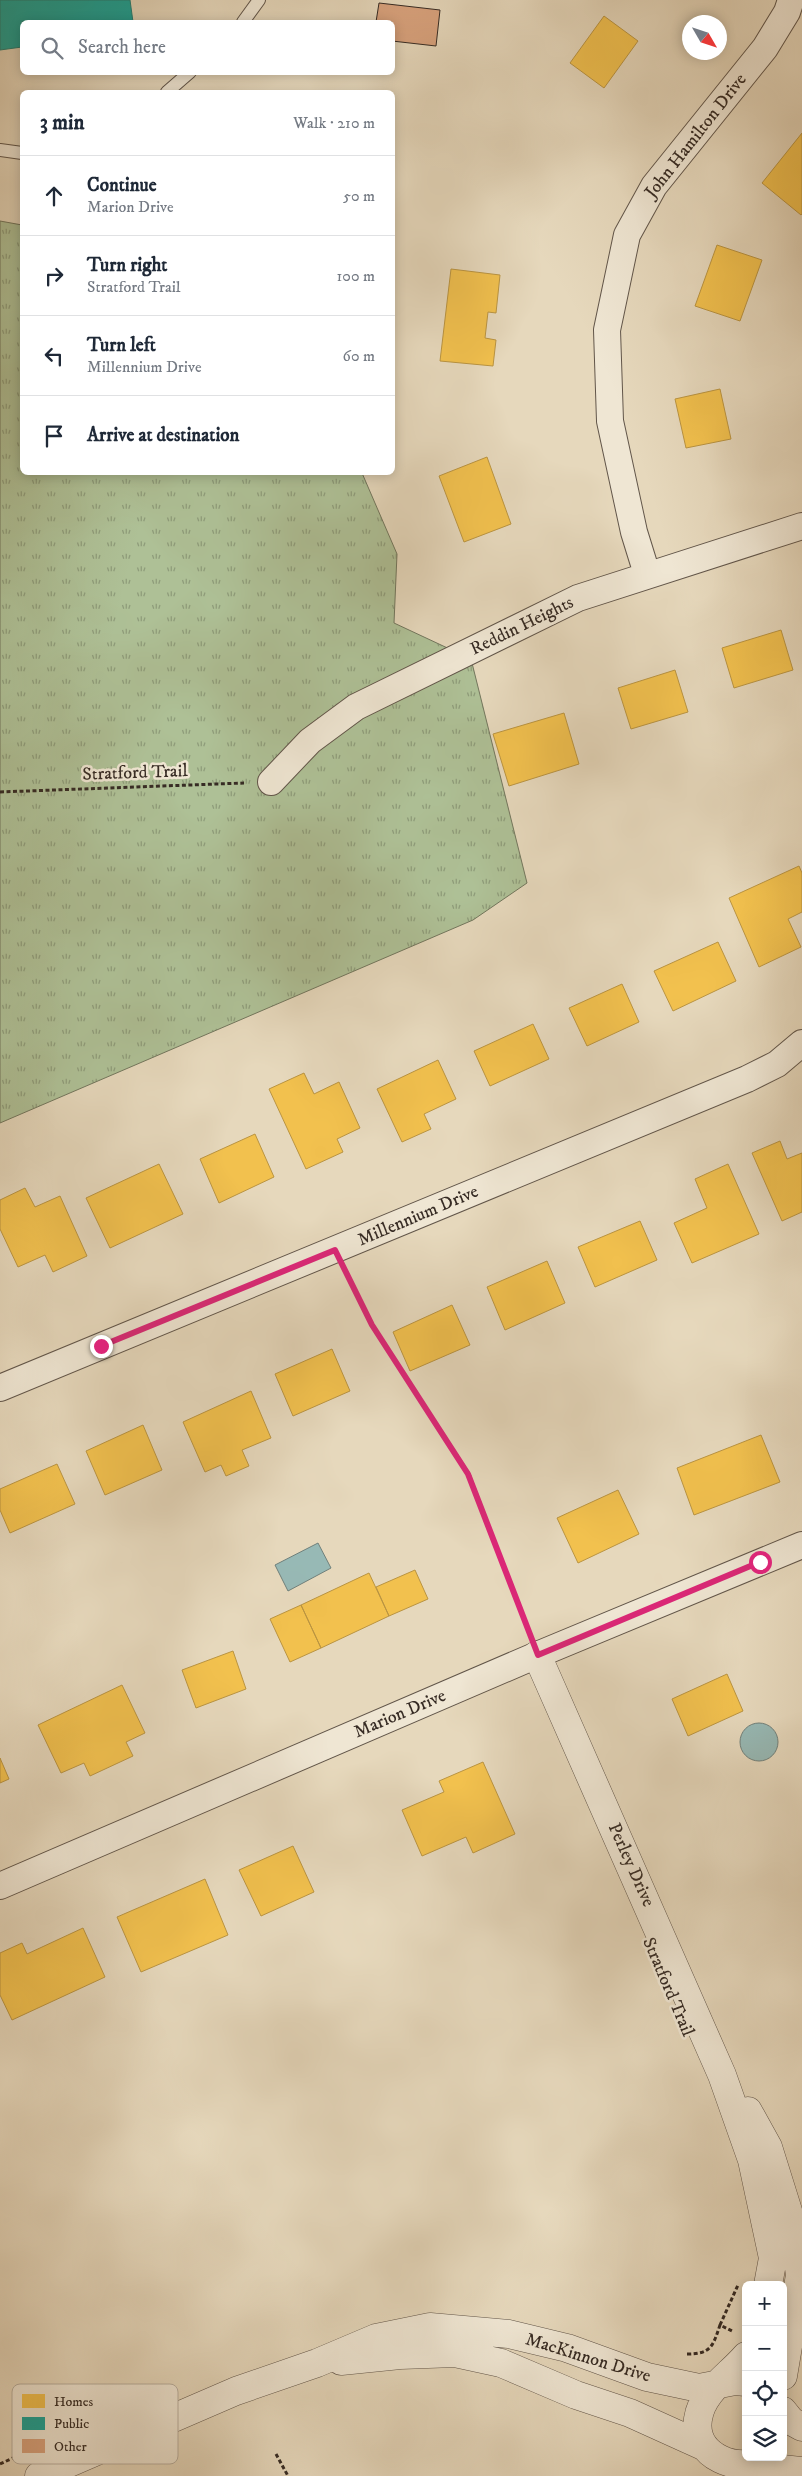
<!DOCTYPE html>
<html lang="en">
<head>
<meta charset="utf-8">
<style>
	:root { --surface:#fff; --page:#f6f6f7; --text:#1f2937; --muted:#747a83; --line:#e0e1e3 }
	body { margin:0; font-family:"IM FELL DW Pica",serif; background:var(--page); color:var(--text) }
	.controls { position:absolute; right:15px; bottom:15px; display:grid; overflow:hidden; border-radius:8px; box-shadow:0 2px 12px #0003 }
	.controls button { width:45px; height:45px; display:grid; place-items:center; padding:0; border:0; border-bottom:1px solid var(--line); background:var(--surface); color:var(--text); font:25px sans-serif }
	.compass { position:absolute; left:682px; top:15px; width:45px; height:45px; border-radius:50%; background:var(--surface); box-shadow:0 2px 12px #0003; rotate:129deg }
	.stop { position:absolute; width:15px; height:15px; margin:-11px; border:4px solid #db2777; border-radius:50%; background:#fff }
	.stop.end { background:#db2777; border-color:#fff; box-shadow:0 1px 5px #0008 }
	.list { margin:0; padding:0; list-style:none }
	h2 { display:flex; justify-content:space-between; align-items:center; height:65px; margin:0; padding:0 20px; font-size:21px }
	h2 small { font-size:16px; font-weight:400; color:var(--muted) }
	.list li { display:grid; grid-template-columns:32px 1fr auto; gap:15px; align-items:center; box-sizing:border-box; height:80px; padding:0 20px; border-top:1px solid var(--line) }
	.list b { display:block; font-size:19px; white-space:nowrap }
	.list p { margin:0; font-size:16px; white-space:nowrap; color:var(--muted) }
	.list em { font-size:16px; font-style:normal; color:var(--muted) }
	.icon { flex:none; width:28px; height:28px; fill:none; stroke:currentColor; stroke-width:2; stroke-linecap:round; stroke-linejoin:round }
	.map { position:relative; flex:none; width:802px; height:2476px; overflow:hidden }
	.search { position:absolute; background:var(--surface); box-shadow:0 2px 12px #0003; left:20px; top:20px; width:375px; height:55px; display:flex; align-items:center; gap:12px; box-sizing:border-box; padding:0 18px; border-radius:8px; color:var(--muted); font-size:19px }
	.panel { position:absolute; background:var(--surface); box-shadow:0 2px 12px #0003; left:20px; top:90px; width:375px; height:385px; border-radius:8px }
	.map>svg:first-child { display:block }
	.grass { fill:url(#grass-tufts); stroke:#72765d }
	.water { fill:#97b9b5; stroke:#70807b }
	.homes { fill:#f2c14e; stroke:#ba9441 }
	.public { fill:#17a398; stroke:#207f75 }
	.building { fill:#d8a27d; stroke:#362b24 }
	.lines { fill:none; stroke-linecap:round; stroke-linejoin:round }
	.service-casing { stroke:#62564a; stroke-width:14 }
	.minor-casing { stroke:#62564a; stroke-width:28 }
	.tertiary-casing { stroke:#62564a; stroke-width:29 }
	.path { stroke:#362b24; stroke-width:3; stroke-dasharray:4 2.5; stroke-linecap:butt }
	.service { stroke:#efe6d3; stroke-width:12 }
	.minor { stroke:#efe6d3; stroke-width:26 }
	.tertiary { stroke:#efe6d3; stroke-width:28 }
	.route { stroke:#db2777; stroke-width:6 }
	.labels { text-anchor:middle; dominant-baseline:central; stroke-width:5; stroke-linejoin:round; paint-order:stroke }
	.street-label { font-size:18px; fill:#362b24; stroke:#efe6d3 }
	.key { fill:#efe6d3; stroke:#b8ae9e; stroke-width:1 }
	.key-label { font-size:14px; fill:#362b24 }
</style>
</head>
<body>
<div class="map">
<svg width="802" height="2476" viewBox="0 0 802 2476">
	<defs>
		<pattern id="grass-tufts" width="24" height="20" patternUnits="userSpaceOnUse" patternTransform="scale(1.25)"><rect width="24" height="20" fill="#aec096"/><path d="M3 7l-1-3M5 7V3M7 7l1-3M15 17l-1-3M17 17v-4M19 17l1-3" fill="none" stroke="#8e9c7a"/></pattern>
	</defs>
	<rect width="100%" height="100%" fill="#e6d8bc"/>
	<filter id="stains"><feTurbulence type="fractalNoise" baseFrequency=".004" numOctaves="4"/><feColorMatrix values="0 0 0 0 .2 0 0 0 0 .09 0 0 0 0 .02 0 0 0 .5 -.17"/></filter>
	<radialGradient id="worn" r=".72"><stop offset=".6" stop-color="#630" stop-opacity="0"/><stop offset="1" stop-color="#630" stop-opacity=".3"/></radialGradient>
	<path class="grass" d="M0 221 22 225V472L362 473 397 554 394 623 471 659 527 883 473 920 0 1123Z"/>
	<path class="water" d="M318 1543 331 1568 288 1591 275 1565Z
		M740 1742a19 19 0 1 1 38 0a19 19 0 1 1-38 0Z"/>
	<path class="homes" d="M604 16 638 41 604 88 570 63Z
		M802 133V214L801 215 762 183Z
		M717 245 762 260 740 321 695 306Z
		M451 269 500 275 496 313 488 312 485 338 496 340 493 366 440 361Z
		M720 389 731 439 686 448 675 399Z
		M487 457 511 524 464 542 439 476Z
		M781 630 793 670 734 688 722 648Z
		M675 670 688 712 631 729 618 688Z
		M564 713 579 764 509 786 493 734Z
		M799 866 802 873V912L788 919 801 947 759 967 729 898Z
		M718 942 736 981 673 1011 654 971Z
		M622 984 639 1022 587 1046 569 1008Z
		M533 1024 549 1059 490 1086 474 1051Z
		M438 1060 456 1099 424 1114 431 1129 402 1142 377 1089Z
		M304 1073 314 1094 339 1082 360 1128 337 1139 343 1152 306 1169 269 1089Z
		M255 1134 274 1177 219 1203 200 1159Z
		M780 1141 787 1159 802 1153V1212L782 1221 752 1153Z
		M159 1164 183 1214 110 1248 86 1198Z
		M728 1164 759 1234 692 1263 674 1223 707 1208 695 1179Z
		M25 1188 35 1207 60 1196 87 1256 53 1272 45 1255 18 1267 0 1229V1200Z
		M640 1221 657 1260 595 1287 578 1247Z
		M547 1261 565 1303 505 1330 487 1287Z
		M452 1305 470 1345 410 1371 393 1332Z
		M332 1349 350 1391 293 1416 275 1374Z
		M251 1391 271 1438 242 1450 249 1466 226 1476 221 1465 205 1472 183 1422Z
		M143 1425 162 1470 105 1495 86 1451Z
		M761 1435 780 1482 694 1515 677 1468Z
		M57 1464 75 1504 10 1533 0 1510V1489Z
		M618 1490 639 1534 578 1563 557 1518Z
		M415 1570 428 1599 389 1616 376 1587Z
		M369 1573 389 1616 321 1648 301 1605Z
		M301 1605 321 1648 290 1662 270 1619Z
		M233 1651 246 1689 196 1708 182 1670Z
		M727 1674 743 1711 688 1736 672 1699Z
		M122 1685 145 1733 126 1742 133 1756 90 1776 84 1763 61 1773 38 1725Z
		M0 1758 9 1779 0 1783Z
		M483 1762 515 1834 473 1853 466 1837 422 1856 402 1810 444 1792 439 1781Z
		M293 1846 314 1892 261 1916 239 1870Z
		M205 1879 228 1935 141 1972 117 1917Z
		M83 1928 105 1977 12 2020 0 1995V1953L22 1943 27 1954Z"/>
	<path class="public" d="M0 0H130L133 22H22V47L0 50Z"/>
	<path class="building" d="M379 3 440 10 436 46 392 41V22H376Z"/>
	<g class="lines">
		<defs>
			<path id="service" d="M243 22 259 0
				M167 92 190 72
				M0 150 22 153"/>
			<path id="minor" d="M647 574 634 532 610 421 607 330 627 235 654 186 765 48 787 12 791 0
				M271 782 310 741 356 707 578 598 802 526
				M0 1388 747 1079 777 1064 802 1043
				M0 1886 537 1655 802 1545"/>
			<path id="tertiary" d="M537 1655 722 2075 752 2160 773 2258 768 2285
				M748 2111 768 2147 793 2227 800 2275 783 2376
				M746 2356C729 2376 702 2391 698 2419 692 2456 740 2476 768 2457
				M341 2361 400 2355 455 2353 501 2363 576 2395 630 2413 703 2446
				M783 2411 791 2421 802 2427
				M753 2466 802 2471
				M39 2476 236 2391 317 2363 376 2338 430 2327 509 2334 567 2348 647 2377 699 2388 735 2381 746 2382"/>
		</defs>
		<use href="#service" class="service-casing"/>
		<use href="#minor" class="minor-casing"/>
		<use href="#tertiary" class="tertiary-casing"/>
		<path class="path" d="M0 792 244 783
			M347 1276 372 1325 469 1474 528 1629
			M720 2325 738 2285
			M687 2354C711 2354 713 2346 720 2325L732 2331
			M276 2454 288 2476
			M0 2464 17 2456"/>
		<use href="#service" class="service"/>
		<use href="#minor" class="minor"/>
		<use href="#tertiary" class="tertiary"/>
	</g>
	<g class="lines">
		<path class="route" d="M101 1346 335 1250 372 1325 468 1474 538 1655 760 1562"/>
	</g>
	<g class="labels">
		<g class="street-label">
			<text transform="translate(696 136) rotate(-52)">John Hamilton Drive</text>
			<text transform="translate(522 626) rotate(-26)">Reddin Heights</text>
			<text transform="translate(135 773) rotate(-2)">Stratford Trail</text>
			<text transform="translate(418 1216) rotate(-23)">Millennium Drive</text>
			<text transform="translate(400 1714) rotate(-23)">Marion Drive</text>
			<text transform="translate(631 1865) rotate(66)">Perley Drive</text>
			<text transform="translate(668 1987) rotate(67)">Stratford Trail</text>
			<text transform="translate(588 2358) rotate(17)">MacKinnon Drive</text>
		</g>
	</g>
	<rect x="12" y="2384" width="166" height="80" rx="8" class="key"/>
	<rect x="22" y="2394" width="23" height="14" fill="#f2c14e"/>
	<rect x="22" y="2417" width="23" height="13" fill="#17a398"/>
	<rect x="22" y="2439" width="23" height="14" fill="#d8a27d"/>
	<g class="key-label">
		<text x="54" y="2406">Homes</text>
		<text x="54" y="2428">Public</text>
		<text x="54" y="2451">Other</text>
	</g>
	<rect width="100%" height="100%" filter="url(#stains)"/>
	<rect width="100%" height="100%" fill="url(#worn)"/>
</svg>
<div class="controls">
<button>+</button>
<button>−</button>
<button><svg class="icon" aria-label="locate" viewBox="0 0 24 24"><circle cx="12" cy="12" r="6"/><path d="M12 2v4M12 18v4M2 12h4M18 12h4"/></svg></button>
<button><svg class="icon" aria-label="layers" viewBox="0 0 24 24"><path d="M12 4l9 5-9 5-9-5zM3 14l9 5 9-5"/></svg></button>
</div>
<svg class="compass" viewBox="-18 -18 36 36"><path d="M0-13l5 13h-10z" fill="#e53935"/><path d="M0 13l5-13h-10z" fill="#747a83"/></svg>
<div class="stop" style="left:760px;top:1562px"></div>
<div class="stop end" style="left:101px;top:1346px"></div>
<div class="search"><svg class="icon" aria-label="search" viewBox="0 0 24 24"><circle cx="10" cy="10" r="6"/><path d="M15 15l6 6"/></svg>Search here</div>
<section class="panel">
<h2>3 min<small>Walk · 210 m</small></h2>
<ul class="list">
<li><svg class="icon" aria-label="ahead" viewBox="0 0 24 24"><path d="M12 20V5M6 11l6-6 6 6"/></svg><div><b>Continue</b><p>Marion Drive</p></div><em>50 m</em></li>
<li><svg class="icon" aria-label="right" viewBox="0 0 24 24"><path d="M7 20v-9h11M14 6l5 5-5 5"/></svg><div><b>Turn right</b><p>Stratford Trail</p></div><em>100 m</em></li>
<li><svg class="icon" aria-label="left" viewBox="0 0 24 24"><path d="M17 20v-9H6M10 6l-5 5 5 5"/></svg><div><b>Turn left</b><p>Millennium Drive</p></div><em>60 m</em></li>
<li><svg class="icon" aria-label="arrive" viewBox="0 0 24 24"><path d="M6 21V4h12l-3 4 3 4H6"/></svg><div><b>Arrive at destination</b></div></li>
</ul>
</section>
</div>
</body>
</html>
